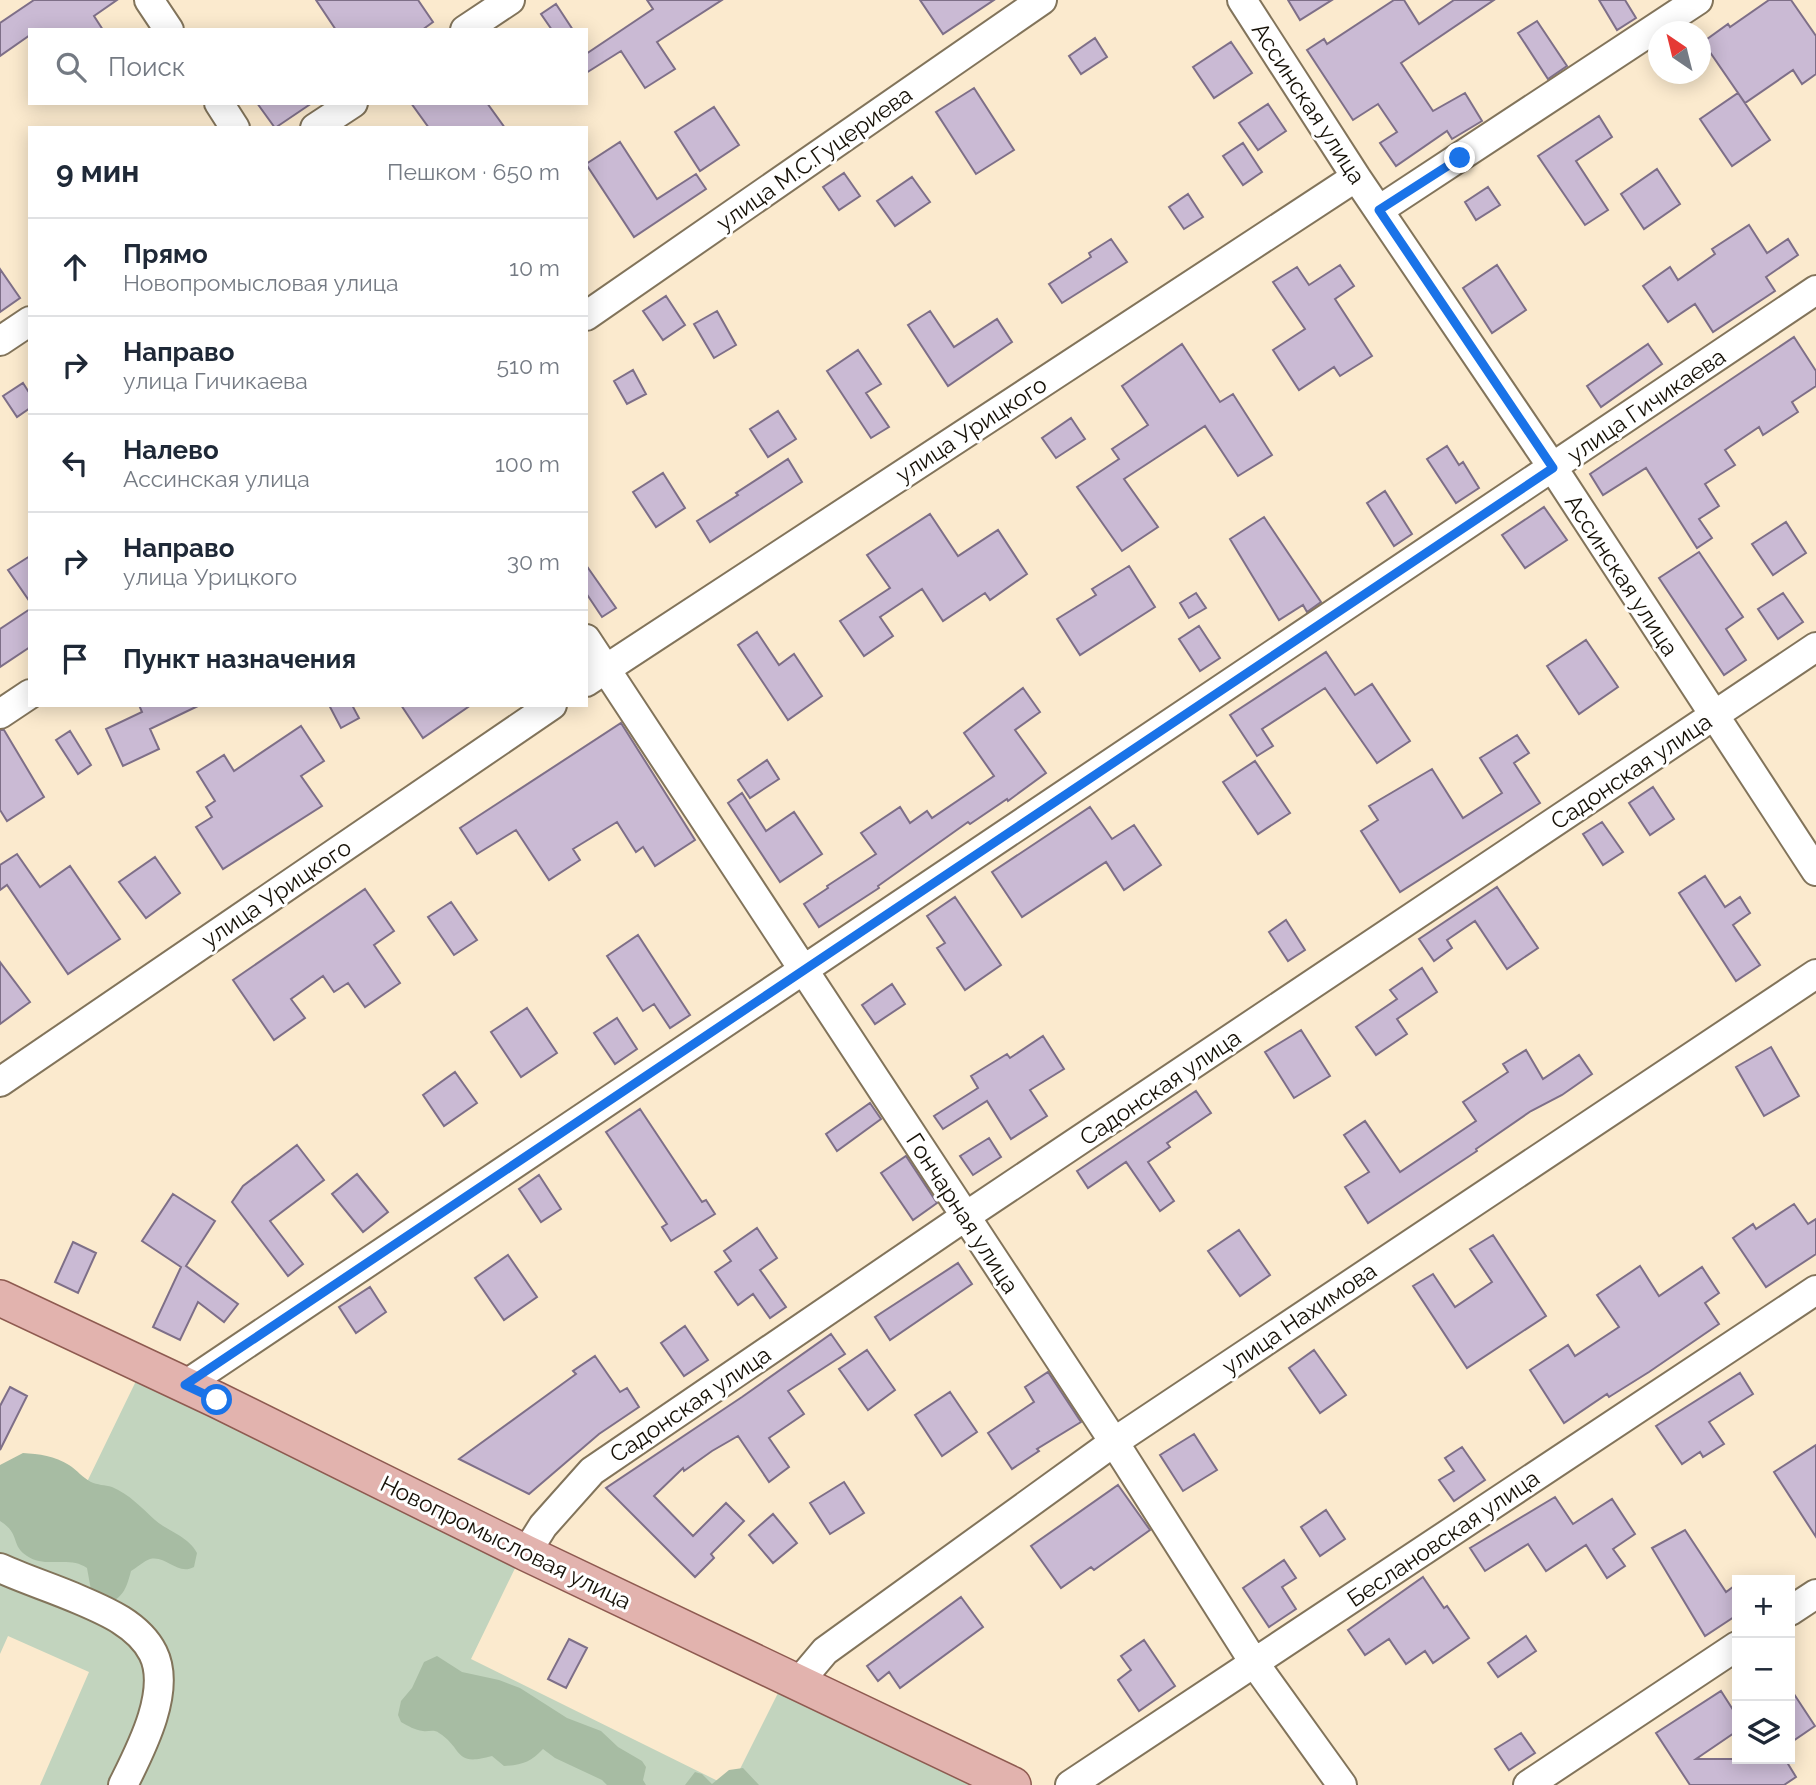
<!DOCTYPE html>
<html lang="ru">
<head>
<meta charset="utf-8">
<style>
	:root { --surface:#fff; --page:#f2f2f3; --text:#1f2937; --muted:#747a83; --line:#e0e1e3 }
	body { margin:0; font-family:Raleway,sans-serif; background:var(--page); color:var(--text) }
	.controls { position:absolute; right:21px; bottom:21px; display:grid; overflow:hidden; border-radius:0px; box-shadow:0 4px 18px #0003 }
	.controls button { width:63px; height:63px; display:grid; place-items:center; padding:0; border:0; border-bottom:2px solid var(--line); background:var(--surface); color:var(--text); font:35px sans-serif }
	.compass { position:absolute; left:1648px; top:21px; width:63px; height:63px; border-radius:50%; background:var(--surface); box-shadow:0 4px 18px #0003; rotate:325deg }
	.stop { position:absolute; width:21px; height:21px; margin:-16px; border:5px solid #1a73e8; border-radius:50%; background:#fff }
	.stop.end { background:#1a73e8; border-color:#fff; box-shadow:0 2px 7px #0008 }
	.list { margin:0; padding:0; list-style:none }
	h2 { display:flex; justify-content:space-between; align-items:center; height:91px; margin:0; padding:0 28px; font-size:30px }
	h2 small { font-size:23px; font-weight:400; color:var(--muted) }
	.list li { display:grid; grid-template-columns:46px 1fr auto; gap:21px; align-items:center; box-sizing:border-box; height:98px; padding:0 28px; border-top:2px solid var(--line) }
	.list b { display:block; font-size:26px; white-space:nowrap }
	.list p { margin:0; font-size:23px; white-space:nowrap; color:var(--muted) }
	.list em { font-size:23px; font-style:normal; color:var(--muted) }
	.icon { flex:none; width:38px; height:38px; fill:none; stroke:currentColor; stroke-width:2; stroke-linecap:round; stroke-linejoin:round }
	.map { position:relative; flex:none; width:1816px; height:1785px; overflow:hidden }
	.search { position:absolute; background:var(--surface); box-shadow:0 4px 18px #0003; left:28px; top:28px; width:560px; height:77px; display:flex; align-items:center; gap:18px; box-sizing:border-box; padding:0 24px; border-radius:0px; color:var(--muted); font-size:26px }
	.panel { position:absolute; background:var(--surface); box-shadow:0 4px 18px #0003; left:28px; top:126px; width:560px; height:581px; border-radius:0px }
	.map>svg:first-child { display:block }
	.green { fill:#c2d4be }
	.forest { fill:#a7bca3 }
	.building { fill:#cabad4; stroke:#7e6f88; stroke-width:2 }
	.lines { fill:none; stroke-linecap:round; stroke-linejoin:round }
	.minor-casing { stroke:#82745b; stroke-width:32 }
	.major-casing { stroke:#8e5a50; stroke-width:38 }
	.minor { stroke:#fff; stroke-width:28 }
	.major { stroke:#e2b3ae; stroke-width:35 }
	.route { stroke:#1a73e8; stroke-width:9 }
	.labels { text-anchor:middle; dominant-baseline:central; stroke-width:6; stroke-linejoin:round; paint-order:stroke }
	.street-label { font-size:23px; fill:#161107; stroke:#fff }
</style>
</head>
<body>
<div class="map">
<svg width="1816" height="1785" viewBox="0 0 1816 1785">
	<rect width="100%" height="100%" fill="#fbeace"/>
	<path class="green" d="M136 1381 518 1562 471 1659 726 1785H40L89 1672 8 1636 0 1654V1486L69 1519Z
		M781 1687 985 1785H732Z"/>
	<path class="forest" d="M23 1453C39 1454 55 1456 69 1465 77 1470 83 1478 91 1482 97 1485 105 1485 112 1487 129 1494 142 1508 155 1520 169 1532 188 1536 197 1553L194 1567C177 1576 167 1555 150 1559 144 1561 136 1568 131 1571 126 1590 123 1597 106 1605L91 1590 87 1568C69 1555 46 1569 27 1556 10 1545 21 1534 0 1521V1465Z
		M437 1656 462 1672 499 1680 520 1688 567 1718 601 1731 618 1747 642 1761 646 1767 643 1780 646 1785H607L602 1780 555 1758 543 1749C531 1762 522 1765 504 1766L492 1756C453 1767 464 1749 439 1733 434 1729 428 1732 423 1731 415 1730 408 1726 401 1722L398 1715 401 1701 412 1688 424 1662Z
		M743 1768 759 1785H685L695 1772 702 1774 712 1784 729 1770Z"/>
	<path class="building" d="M34 0H117L94 16 103 30H30V35L0 56V23Z
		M316 0H418L433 22 422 30H336Z
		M647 0H722L657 42 675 69 645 88 621 51 586 73V54L653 9Z
		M920 0H994L943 34Z
		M1288 0H1332L1300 20Z
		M1394 0H1404L1419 24 1454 0H1494L1401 63 1433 111 1465 93 1482 121 1452 139 1447 131 1396 166 1380 143 1397 132 1378 104 1353 120 1307 50 1324 39 1327 44Z
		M1599 0H1625L1636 18 1617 30Z
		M1769 0H1791L1816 36V74L1802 84 1793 70 1745 103 1703 42 1728 24 1730 27Z
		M556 4 573 30H552L541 14Z
		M1537 21 1567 66 1548 79 1518 33Z
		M1095 38 1107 57 1081 74 1069 56Z
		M1231 42 1252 73 1214 98 1193 67Z
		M974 88 1014 150 976 174 936 112Z
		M1738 93 1770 140 1732 166 1700 119Z
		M257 103H312L275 128Z
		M411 103H487L505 128H429Z
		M1268 104 1286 131 1258 150 1239 123Z
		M714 107 739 145 700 171 675 132Z
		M1599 116 1612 137 1576 161 1608 210 1585 225 1538 156Z
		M620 142 657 199 696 174 706 189 634 237 586 164Z
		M1243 143 1262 172 1243 185 1223 156Z
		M1657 169 1680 204 1644 229 1621 194Z
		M844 173 860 196 839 210 823 187Z
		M912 177 930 202 895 226 877 201Z
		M1488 187 1500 205 1476 220 1465 202Z
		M1188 194 1203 217 1184 229 1169 207Z
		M1749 225 1767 253 1788 239 1798 255 1766 277 1775 291 1713 332 1695 304 1668 322 1643 286 1670 267 1678 280 1715 254 1712 249Z
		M1111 239 1127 262 1062 303 1049 284 1091 257 1089 253Z
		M1340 265 1354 286 1335 299 1372 356 1340 376 1334 367 1299 390 1273 350 1305 329 1273 282 1297 267 1309 285Z
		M1497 265 1526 310 1492 333 1463 288Z
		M0 269 20 298 0 312Z
		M666 296 685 325 663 340 643 311Z
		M717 311 736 345 714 358 694 324Z
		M930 311 954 347 997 319 1012 342 948 386 908 325Z
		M1794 337 1816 371V386L1792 402 1798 412 1763 435 1759 427 1725 450 1735 465 1705 484 1719 506 1699 519 1712 538 1697 548 1646 468 1603 495 1590 474Z
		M1182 344 1220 402 1233 394 1272 455 1238 476 1205 426 1153 460 1124 479 1158 527 1122 551 1077 487 1119 459 1112 449 1148 425 1122 386Z
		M1648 344 1662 364 1601 407 1587 386Z
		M858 350 881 384 866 393 889 427 871 438 827 371Z
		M633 370 646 394 627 404 614 381Z
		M23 383 30 394V408L17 417 3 396Z
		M778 411 796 439 768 457 750 429Z
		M1071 418 1085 439 1056 458 1042 438Z
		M1447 446 1459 465 1463 462 1479 488 1456 503 1427 459Z
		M788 459 802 482 710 542 697 521 738 495 736 493Z
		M663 473 685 508 656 527 633 492Z
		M1385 491 1412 534 1394 546 1367 503Z
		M1544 507 1567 540 1525 568 1502 535Z
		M930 514 958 556 998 530 1027 574 990 600 985 593 943 621 922 589 880 617 893 636 864 656 840 621 890 588 867 555Z
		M1264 517 1321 602 1307 612 1303 605 1279 620 1230 539Z
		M1786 522 1806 553 1773 575 1752 544Z
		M1699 552 1743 617 1726 629 1746 660 1724 675 1659 578Z
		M30 556V602L8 570Z
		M586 565 616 608 602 617 586 593Z
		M1129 566 1155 607 1080 655 1057 619 1096 595 1092 589Z
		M1196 593 1206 608 1189 618 1180 603Z
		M1783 593 1803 622 1778 639 1758 609Z
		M30 609V647L0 667V629Z
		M1199 626 1220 658 1200 671 1179 639Z
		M757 632 779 665 794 654 822 696 788 720 738 645Z
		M1586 640 1618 687 1579 714 1547 666Z
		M1326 652 1355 695 1372 684 1410 741 1377 763 1325 688 1262 729 1273 746 1257 756 1230 715Z
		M1023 688 1040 712 1015 730 1046 773 1008 801 1007 799 970 824 968 822 878 886 879 888 819 927 804 904 828 888 827 886 876 854 861 833 900 807 910 823 927 811 932 818 994 776 964 733Z
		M139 705H200L150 729 159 749 123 766 106 729 142 712Z
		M329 705H352L359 718 341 728Z
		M401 705H471L423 738Z
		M621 723 695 840 655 866 643 847 636 852 617 822 573 849 580 860 549 880 516 830 477 854 460 828Z
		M301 726 324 761 301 776 322 806 223 869 196 827 212 817 206 807 215 801 197 772 224 755 234 771Z
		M0 730H4L44 797 7 821 0 810Z
		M70 731 91 765 78 774 56 740Z
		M1517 735 1529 753 1514 763 1540 803 1400 892 1361 831 1378 820 1369 806 1432 769 1463 818 1502 793 1480 758Z
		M767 760 779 779 750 798 738 780Z
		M1255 761 1290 813 1258 834 1223 782Z
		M1653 787 1674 819 1650 835 1629 803Z
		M742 793 766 831 794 812 822 854 780 882 728 803Z
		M1090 807 1112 839 1134 825 1161 865 1124 890 1106 862 1022 917 992 872Z
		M1602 822 1623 852 1603 865 1583 834Z
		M17 854 40 887 70 866 120 939 68 974 7 885 0 890V865Z
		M155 857 180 893 146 918 119 882Z
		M1705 876 1725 907 1740 897 1750 913 1733 925 1760 965 1736 981 1679 893Z
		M1497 887 1538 948 1507 969 1475 921 1447 940 1452 948 1434 961 1419 939Z
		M365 889 394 931 374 945 400 983 365 1007 348 983 334 992 323 976 291 999 305 1018 274 1040 233 980Z
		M955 897 1001 965 965 990 937 948 945 943 927 916Z
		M451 902 477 940 454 955 428 917Z
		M1286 920 1305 950 1288 961 1269 932Z
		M638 935 690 1015 670 1028 654 1004 643 1011 607 956Z
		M0 962 30 1002 0 1024Z
		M1422 968 1437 992 1397 1019 1407 1034 1376 1055 1356 1027 1397 999 1390 990Z
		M892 984 905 1004 875 1024 862 1005Z
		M527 1008 557 1053 521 1077 491 1032Z
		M617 1018 637 1049 615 1064 594 1033Z
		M1301 1030 1330 1076 1294 1098 1265 1052Z
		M1043 1036 1064 1069 1030 1090 1047 1116 1011 1139 987 1101 943 1129 934 1116 978 1088 971 1076 1007 1054 1010 1058Z
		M1771 1047 1799 1096 1764 1116 1736 1067Z
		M1526 1050 1543 1079 1579 1055 1592 1074 1562 1095 1531 1111 1476 1149 1477 1151 1368 1223 1345 1187 1369 1172 1344 1135 1365 1121 1400 1172 1476 1121 1463 1102 1508 1072 1503 1064Z
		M455 1072 477 1103 444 1126 423 1095Z
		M1196 1091 1211 1113 1167 1143 1170 1147 1148 1162 1174 1201 1160 1211 1126 1162 1088 1188 1077 1171Z
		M870 1103 881 1119 837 1151 826 1134Z
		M640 1109 702 1202 706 1200 715 1214 671 1241 662 1227 667 1224 606 1132Z
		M989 1138 1001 1157 973 1175 960 1156Z
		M297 1145 324 1180 270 1221 303 1264 288 1276 232 1202 243 1186Z
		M906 1156 937 1203 913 1220 881 1173Z
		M357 1174 388 1212 363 1232 332 1194Z
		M539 1175 561 1209 541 1222 519 1189Z
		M173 1194 215 1221 186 1266 238 1304 224 1322 198 1302 180 1340 153 1327 181 1267 142 1241Z
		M1794 1204 1808 1224 1816 1219V1254L1766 1287 1733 1238 1753 1224 1756 1229Z
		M757 1228 777 1258 760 1270 786 1307 770 1318 753 1294 738 1305 715 1272 731 1261 724 1251Z
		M1239 1230 1270 1275 1240 1296 1208 1251Z
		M1493 1235 1546 1316 1467 1368 1413 1286 1433 1274 1455 1307 1492 1282 1470 1249Z
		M73 1242 96 1253 78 1293 55 1282Z
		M508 1255 537 1297 504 1320 475 1278Z
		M958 1263 972 1284 890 1340 875 1317Z
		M1640 1266 1659 1296 1702 1267 1719 1293 1705 1303 1719 1324 1649 1372 1609 1397 1607 1394 1564 1423 1530 1370 1568 1345 1575 1356 1619 1327 1597 1295Z
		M370 1287 386 1312 356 1333 339 1307Z
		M685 1326 708 1360 684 1376 661 1343Z
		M831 1334 845 1354 788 1391 804 1414 769 1438 789 1467 769 1482 738 1436 712 1451 684 1471 683 1468 654 1496 693 1536 726 1503 744 1521 711 1554 714 1558 695 1577 606 1488 742 1397Z
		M867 1350 895 1390 868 1410 839 1369Z
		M1314 1350 1346 1395 1320 1413 1289 1368Z
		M595 1356 620 1392 627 1388 639 1407 599 1434 529 1494 459 1459 576 1374 573 1371Z
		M1048 1372 1081 1422 1037 1449 1039 1451 1012 1469 988 1433 1034 1402 1025 1387Z
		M1740 1373 1753 1394 1709 1422 1724 1444 1703 1457 1700 1452 1682 1464 1656 1426Z
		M10 1387 27 1396 0 1450V1406Z
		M950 1392 977 1432 942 1456 915 1415Z
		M1194 1434 1217 1470 1183 1491 1160 1455Z
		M1816 1445V1537L1774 1472Z
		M1462 1447 1485 1480 1454 1501 1439 1480 1454 1471 1445 1458Z
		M844 1482 864 1513 830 1534 810 1503Z
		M1118 1485 1150 1530 1094 1570 1091 1567 1061 1588 1031 1546Z
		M1555 1497 1573 1524 1612 1499 1635 1534 1613 1549 1625 1566 1607 1578 1586 1545 1546 1571 1528 1544 1485 1571 1470 1548Z
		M1326 1510 1345 1539 1320 1556 1301 1527Z
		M773 1514 797 1543 773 1563 749 1535Z
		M1685 1530 1726 1592 1737 1584V1615L1705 1636 1652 1548Z
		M1284 1560 1296 1578 1282 1587 1296 1609 1269 1627 1243 1588Z
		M1423 1577 1444 1608 1447 1606 1469 1638 1433 1663 1425 1651 1406 1664 1389 1639 1365 1655 1348 1630Z
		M961 1597 983 1627 900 1688 889 1672 878 1681 867 1666Z
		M1526 1636 1536 1651 1498 1677 1488 1663Z
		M569 1639 587 1648 566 1688 548 1679Z
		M1144 1640 1175 1686 1139 1711 1118 1680 1131 1670 1121 1656Z
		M1790 1688 1815 1726 1790 1743Z
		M1721 1691 1737 1716V1731L1696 1759H1785L1796 1777 1784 1785H1690L1656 1733Z
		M1521 1733 1535 1753 1509 1770 1495 1749Z"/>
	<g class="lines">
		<defs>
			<path id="minor" d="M149 0 169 30
				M1242 0 1356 177 1553 468 1816 871
				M465 30 510 0
				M219 103 235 128
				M315 128 353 103
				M1379 210 1698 0
				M586 316 1042 0
				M0 341 30 321
				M586 639 1114 1442 1255 1664 1342 1785
				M586 682 1356 177
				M0 714 30 694
				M0 1082 552 705
				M185 1385 1816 290
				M526 1553 543 1526 592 1471 966 1216 1816 647
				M0 1568C26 1580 53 1588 80 1600 106 1611 139 1625 153 1653 172 1691 140 1751 123 1785
				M1790 1611 1816 1594
				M798 1683 825 1651 1114 1442 1816 974
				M1070 1785 1816 1290
				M1528 1785 1737 1646"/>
			<path id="major" d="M0 1298 217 1400 526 1553 1013 1785"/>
		</defs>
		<use href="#minor" class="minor-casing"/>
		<use href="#major" class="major-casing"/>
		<use href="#minor" class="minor"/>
		<use href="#major" class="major"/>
	</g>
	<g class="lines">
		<path class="route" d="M217 1400 185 1385 1553 468 1379 210 1460 158"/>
	</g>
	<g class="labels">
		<g class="street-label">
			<text transform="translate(1309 103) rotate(57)">Ассинская улица</text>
			<text transform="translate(814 158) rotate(-35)">улица М.С.Гуцериева</text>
			<text transform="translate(1646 405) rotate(-34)">улица Гичикаева</text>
			<text transform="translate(971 429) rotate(-33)">улица Урицкого</text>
			<text transform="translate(1622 575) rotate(57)">Ассинская улица</text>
			<text transform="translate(1631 771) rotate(-34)">Садонская улица</text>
			<text transform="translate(276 893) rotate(-34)">улица Урицкого</text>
			<text transform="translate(1160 1087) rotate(-34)">Садонская улица</text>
			<text transform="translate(963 1213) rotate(57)">Гончарная улица</text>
			<text transform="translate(1299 1318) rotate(-34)">улица Нахимова</text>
			<text transform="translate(690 1404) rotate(-34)">Садонская улица</text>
			<text transform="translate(1443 1538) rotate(-34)">Беслановская улица</text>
			<text transform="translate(506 1542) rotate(26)">Новопромысловая улица</text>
		</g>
	</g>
</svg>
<div class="controls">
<button>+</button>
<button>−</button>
<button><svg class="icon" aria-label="layers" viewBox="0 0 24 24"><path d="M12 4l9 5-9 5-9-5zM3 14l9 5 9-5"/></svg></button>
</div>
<svg class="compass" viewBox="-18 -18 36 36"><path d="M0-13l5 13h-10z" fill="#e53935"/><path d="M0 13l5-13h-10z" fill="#747a83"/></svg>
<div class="stop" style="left:217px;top:1400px"></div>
<div class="stop end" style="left:1460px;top:158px"></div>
<div class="search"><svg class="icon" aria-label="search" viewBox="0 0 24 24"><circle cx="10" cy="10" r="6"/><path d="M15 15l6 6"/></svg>Поиск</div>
<section class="panel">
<h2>9 мин<small>Пешком · 650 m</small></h2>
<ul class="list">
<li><svg class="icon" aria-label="ahead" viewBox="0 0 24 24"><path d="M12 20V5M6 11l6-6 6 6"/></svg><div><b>Прямо</b><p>Новопромысловая улица</p></div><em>10 m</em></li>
<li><svg class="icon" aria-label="right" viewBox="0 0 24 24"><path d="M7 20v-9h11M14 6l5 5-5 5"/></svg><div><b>Направо</b><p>улица Гичикаева</p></div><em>510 m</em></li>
<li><svg class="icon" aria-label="left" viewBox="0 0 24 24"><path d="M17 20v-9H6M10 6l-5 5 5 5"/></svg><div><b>Налево</b><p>Ассинская улица</p></div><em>100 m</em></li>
<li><svg class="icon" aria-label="right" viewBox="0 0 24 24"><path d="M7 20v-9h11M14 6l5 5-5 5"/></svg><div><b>Направо</b><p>улица Урицкого</p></div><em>30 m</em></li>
<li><svg class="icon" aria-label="arrive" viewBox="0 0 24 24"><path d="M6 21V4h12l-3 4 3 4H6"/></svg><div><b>Пункт назначения</b></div></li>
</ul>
</section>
</div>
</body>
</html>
